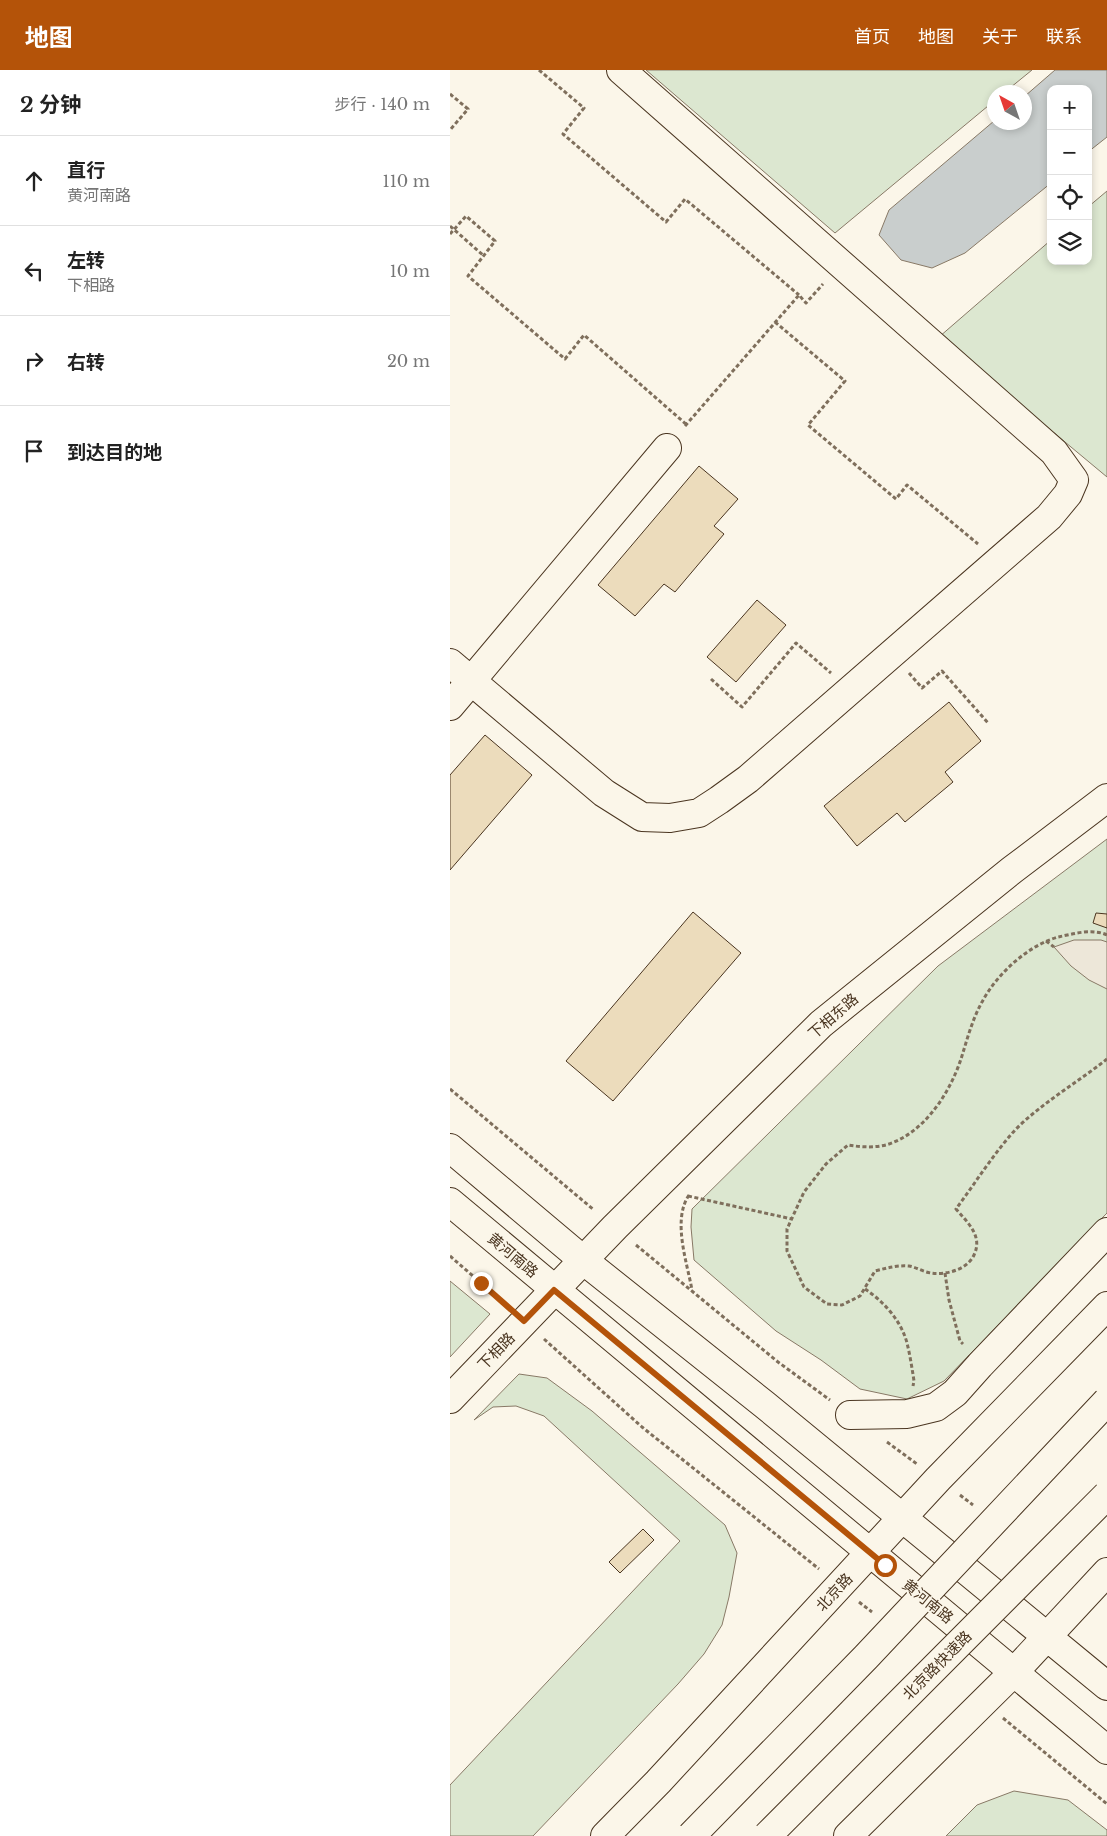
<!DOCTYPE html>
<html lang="zh">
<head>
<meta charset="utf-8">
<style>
	:root { --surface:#fff; --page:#f2f2f2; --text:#222; --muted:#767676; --line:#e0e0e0; --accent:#b45309 }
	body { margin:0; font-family:"Libre Baskerville","Noto Sans SC",serif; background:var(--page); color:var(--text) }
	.controls { position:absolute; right:15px; top:15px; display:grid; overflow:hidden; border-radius:10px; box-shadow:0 2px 8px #0003 }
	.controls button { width:45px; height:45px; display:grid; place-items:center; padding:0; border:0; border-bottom:1px solid var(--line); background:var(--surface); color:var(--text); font:25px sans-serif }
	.compass { position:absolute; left:537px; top:15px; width:45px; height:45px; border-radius:50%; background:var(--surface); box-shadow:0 2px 8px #0003; rotate:320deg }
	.stop { position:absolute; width:15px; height:15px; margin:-11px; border:4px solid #b45309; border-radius:50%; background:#fff }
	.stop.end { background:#b45309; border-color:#fff; box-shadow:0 1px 5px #0008 }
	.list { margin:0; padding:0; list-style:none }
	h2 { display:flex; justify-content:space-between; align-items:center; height:65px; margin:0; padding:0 20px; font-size:21px }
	h2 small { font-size:16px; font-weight:400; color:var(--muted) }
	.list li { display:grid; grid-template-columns:32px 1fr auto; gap:15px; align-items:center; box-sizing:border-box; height:90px; padding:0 20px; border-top:1px solid var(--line) }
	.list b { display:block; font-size:19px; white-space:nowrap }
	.list p { margin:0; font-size:16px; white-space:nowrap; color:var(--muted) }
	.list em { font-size:16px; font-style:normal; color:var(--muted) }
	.icon { flex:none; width:28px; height:28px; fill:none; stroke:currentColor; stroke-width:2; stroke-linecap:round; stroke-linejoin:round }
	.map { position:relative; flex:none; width:657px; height:1766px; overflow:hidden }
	header { display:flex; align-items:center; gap:30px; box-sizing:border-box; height:70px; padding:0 25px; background:var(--accent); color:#fff }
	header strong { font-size:24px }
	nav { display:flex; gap:28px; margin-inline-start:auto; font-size:18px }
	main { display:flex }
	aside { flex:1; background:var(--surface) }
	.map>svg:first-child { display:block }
	.green { fill:#dce7d0; stroke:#887966 }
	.parking { fill:#ede7d9; stroke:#887966 }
	.water { fill:#c9cecd; stroke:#887966 }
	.building { fill:#ecdcbc; stroke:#4a3520 }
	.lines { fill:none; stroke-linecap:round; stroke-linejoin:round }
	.minor-casing { stroke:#4a3520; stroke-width:30 }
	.major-casing { stroke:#4a3520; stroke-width:30 }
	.path { stroke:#7f6f5c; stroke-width:3; stroke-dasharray:4 2.5; stroke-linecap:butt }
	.minor { stroke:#fbf6e9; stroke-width:28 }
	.major { stroke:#fbf6e9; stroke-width:28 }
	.highway-bridge-casing { stroke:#4a3520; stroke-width:30; stroke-linecap:butt }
	.highway-bridge { stroke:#fbf6e9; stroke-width:28 }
	.route { stroke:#b45309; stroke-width:6 }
	.labels { text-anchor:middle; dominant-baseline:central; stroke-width:4; stroke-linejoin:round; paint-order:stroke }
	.street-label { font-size:15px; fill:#4a3520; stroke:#fbf6e9 }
</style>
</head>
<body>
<header>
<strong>地图</strong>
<nav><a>首页</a><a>地图</a><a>关于</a><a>联系</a></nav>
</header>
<main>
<aside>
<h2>2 分钟<small>步行 · 140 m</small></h2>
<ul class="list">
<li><svg class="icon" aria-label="ahead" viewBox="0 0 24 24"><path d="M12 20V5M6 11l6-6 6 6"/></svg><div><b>直行</b><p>黄河南路</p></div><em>110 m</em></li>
<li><svg class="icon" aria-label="left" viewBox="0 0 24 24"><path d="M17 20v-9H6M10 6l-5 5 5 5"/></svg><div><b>左转</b><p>下相路</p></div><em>10 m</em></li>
<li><svg class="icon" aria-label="right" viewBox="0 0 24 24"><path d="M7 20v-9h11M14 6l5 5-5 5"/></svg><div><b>右转</b></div><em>20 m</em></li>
<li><svg class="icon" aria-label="arrive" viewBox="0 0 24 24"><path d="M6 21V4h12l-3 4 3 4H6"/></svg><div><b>到达目的地</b></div></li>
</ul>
</aside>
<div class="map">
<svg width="657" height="1766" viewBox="0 0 657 1766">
	<rect width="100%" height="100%" fill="#fbf6e9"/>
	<path class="green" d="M196 0H582L555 22H544V31L385 163Z
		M657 121V407L489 267 601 170V191H638V137Z
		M657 769V1143L494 1311 457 1329 410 1319 371 1290 326 1261 244 1190 241 1157 242 1139 488 896Z
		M0 1211 40 1244 0 1287Z
		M69 1304 97 1308 142 1341 275 1455 287 1483 279 1527 272 1555 254 1584 228 1614 83 1766H0V1715L230 1471 94 1346 66 1336 43 1337 24 1350Z
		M564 1721 618 1730 657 1760V1766H496L527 1735Z"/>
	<path class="parking" d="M624 870H651L657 872V919L639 910 621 896 604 877Z"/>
	<path class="water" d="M605 0H657V67L638 82V19H601V113L515 183 482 198 451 190 429 165 439 140 544 51 574 52 575 26Z"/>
	<path class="building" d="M249 396 288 429 264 456 274 464 225 522 214 514 185 546 148 515Z
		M307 530 336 555 286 612 257 587Z
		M499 632 531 671 495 702 503 712 455 752 447 743 407 776 374 736Z
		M35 665 82 705 0 800V705Z
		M243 842 291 883 163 1031 116 991Z
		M646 843 657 844V858L643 853Z
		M193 1459 204 1470 170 1503 159 1492Z"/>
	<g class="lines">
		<defs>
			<path id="minor" d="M0 593 154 723 192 747 220 748 249 743 269 730 298 709 599 447 618 424 624 410 604 382 171 0
				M0 636 217 378
				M0 1329 165 1157 371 954 562 800 657 728
				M400 1345 457 1344 486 1337 505 1323 530 1295 657 1162"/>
			<path id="major" d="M0 1078 133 1190 315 1335 657 1616
				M0 1132 657 1680
				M155 1766 208 1712 488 1409 657 1236
				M398 1766 565 1601 657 1502"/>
		</defs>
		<use href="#minor" class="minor-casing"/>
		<use href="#major" class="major-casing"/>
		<path class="path" d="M89 0 134 38 113 64 216 152 235 129 349 225
			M0 24 18 39 0 60
			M0 156 34 186
			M0 164 16 146 45 171 18 206 115 289 134 265 237 355
			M325 252 395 311 358 355 446 429 457 415 528 474
			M235 356 349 225 356 233 373 214
			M459 603 472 618 492 601 539 654
			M261 609 292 637 346 573 381 603
			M657 865C642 858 623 864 608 867 577 876 547 904 532 932 522 950 517 970 511 989 499 1025 473 1064 436 1075 423 1078 410 1077 398 1075L376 1094 354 1122 337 1159V1181L354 1217 377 1234 392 1235 410 1226 425 1201C437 1198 447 1195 459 1196 466 1197 473 1202 481 1203 496 1205 517 1200 524 1185 533 1166 518 1153 506 1139 526 1112 544 1083 566 1059 592 1033 628 1012 657 989
			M596 871 604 877
			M0 1019 144 1140
			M239 1125C222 1150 237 1192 242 1220
			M238 1126 342 1149
			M186 1175 328 1292 380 1330
			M0 1186 54 1233
			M495 1203 499 1230 510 1271 513 1274
			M415 1219C433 1231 451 1250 457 1273 460 1285 462 1298 464 1311L463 1316
			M94 1269 192 1357 369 1499
			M437 1372 467 1394
			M510 1425 523 1435
			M409 1532 422 1542
			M553 1648 657 1734"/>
		<use href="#minor" class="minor"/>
		<use href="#major" class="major"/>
		<defs>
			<path id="highway-bridge" d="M241 1766 416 1587 657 1331
				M317 1766 657 1425"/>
		</defs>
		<use href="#highway-bridge" class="highway-bridge-casing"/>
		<use href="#highway-bridge" class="highway-bridge"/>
	</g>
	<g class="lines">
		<path class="route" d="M31 1213 74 1251 104 1220 435 1495"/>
	</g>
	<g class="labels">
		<g class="street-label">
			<text transform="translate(383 946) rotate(-41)">下相东路</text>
			<text transform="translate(63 1185) rotate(40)">黄河南路</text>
			<text transform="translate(46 1281) rotate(-46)">下相路</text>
			<text transform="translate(384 1522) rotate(-47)">北京路</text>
			<text transform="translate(478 1531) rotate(39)">黄河南路</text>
			<text transform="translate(487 1595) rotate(-45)">北京路快速路</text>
		</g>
	</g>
</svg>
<div class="controls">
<button>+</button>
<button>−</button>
<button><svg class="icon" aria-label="locate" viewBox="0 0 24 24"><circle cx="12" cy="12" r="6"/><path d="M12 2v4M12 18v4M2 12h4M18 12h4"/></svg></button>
<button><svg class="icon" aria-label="layers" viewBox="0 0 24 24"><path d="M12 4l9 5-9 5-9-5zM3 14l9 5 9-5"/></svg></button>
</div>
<svg class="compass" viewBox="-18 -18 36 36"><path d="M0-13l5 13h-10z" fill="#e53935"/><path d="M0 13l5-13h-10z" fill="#767676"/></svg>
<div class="stop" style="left:435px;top:1495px"></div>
<div class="stop end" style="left:31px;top:1213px"></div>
</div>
</main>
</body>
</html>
